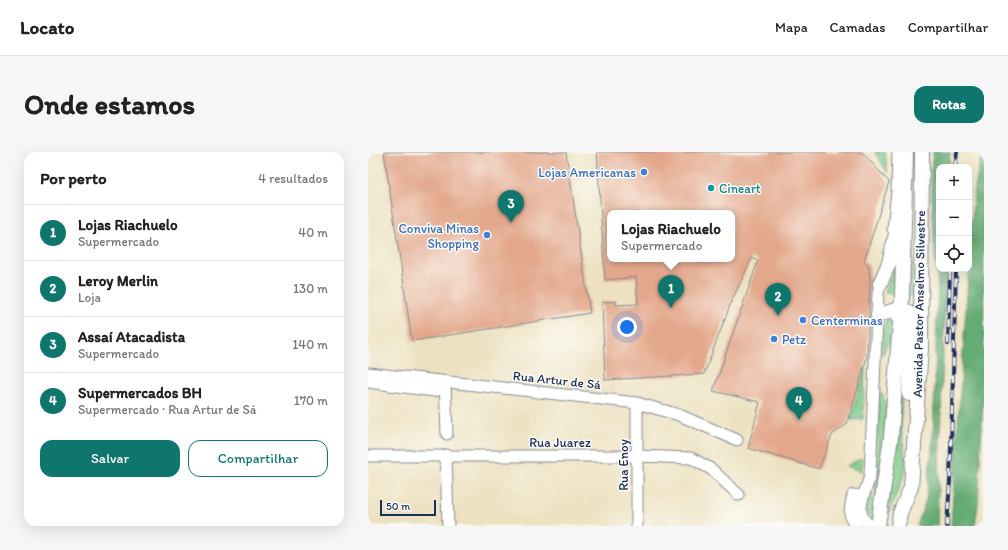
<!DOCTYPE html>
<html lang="pt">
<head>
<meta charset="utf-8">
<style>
	:root { --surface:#fff; --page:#f6f6f6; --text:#222; --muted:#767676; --line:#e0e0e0; --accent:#0f766e }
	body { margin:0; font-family:Itim,sans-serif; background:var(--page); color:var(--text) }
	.controls { position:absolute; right:12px; top:12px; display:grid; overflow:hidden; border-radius:8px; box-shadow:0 4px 16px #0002 }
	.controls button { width:36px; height:36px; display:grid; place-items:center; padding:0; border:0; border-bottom:1px solid var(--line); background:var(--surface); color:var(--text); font:20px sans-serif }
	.scale { position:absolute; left:12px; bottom:10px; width:56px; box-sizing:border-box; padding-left:4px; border:2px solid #1b2f5e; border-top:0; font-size:11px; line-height:14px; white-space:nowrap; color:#1b2f5e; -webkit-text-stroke:3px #fdfcf7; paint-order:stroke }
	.you { position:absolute; left:259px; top:175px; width:14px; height:14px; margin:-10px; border:3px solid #fff; border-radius:50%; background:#1a73e8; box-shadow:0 0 0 6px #1a73e833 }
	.badge { display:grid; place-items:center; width:26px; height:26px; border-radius:50%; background:var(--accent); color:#fff; font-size:13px; font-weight:700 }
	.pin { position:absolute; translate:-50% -33px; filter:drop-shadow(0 1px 2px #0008) }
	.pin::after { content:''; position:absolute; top:21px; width:14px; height:12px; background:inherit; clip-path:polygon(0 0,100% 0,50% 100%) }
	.popup { position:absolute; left:239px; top:58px; width:128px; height:52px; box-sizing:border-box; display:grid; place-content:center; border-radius:8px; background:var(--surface); filter:drop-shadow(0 1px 3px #0005); font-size:13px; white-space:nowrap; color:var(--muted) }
	.popup b { font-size:15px; color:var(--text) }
	.popup::after { content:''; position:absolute; left:50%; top:100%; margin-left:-8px; border:8px solid transparent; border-top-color:var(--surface) }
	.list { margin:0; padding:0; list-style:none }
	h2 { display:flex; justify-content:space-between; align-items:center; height:52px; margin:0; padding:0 16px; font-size:17px }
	h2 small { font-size:13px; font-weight:400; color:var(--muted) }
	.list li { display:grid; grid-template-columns:26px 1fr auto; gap:12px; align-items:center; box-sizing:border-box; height:56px; padding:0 16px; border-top:1px solid var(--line) }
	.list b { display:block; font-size:15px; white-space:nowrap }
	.list p { margin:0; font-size:13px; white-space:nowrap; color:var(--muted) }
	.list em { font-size:13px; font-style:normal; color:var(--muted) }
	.actions { display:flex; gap:8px; padding:12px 16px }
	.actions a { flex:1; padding:9px 0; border:1px solid var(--accent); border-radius:12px; text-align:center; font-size:14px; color:var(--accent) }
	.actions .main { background:var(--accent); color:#fff }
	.icon { flex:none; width:22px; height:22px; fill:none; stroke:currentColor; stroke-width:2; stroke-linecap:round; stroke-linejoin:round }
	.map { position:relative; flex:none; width:616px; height:374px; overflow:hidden; border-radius:12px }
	header { display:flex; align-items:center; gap:24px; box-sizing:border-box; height:56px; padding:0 20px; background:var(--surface); border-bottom:1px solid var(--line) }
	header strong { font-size:19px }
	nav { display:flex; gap:22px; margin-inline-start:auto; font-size:14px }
	.intro { display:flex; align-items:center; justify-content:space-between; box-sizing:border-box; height:96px; padding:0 24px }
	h1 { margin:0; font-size:28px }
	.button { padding:10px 18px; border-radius:12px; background:var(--accent); color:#fff; font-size:14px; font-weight:700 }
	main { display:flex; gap:24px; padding:0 24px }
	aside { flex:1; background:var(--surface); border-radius:12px; box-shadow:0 4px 16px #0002 }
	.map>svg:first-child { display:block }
	.green { fill:#7cc785; stroke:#4c7b72 }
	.forest { fill:#65ac72; stroke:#406e68 }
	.building { fill:#e3a88c; fill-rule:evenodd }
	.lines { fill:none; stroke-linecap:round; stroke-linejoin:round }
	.minor-casing { stroke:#84888f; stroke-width:13 }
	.major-casing { stroke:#84888f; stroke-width:16 }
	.minor { stroke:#fff; stroke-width:11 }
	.major { stroke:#fff; stroke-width:14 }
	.rail-casing { stroke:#1b2f5e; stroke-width:4 }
	.rail { stroke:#fdfcf7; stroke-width:2.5; stroke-dasharray:8; stroke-linecap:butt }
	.shop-dot { fill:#3f7fe0; stroke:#fdfcf7; stroke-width:1.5 }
	.culture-dot { fill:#0f9aa8; stroke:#fdfcf7; stroke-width:1.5 }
	.labels { text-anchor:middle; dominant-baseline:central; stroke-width:3; stroke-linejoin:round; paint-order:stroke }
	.shop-label { font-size:13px; fill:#366cbe; stroke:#fdfcf7; text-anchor:end }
	.culture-label { font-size:13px; fill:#0d838f; stroke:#fdfcf7; text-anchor:start }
	.street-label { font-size:13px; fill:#1b2f5e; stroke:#fdfcf7 }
</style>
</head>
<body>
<header>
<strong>Locato</strong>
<nav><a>Mapa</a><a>Camadas</a><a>Compartilhar</a></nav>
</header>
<div class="intro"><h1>Onde estamos</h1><a class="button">Rotas</a></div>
<main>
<aside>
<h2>Por perto<small>4 resultados</small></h2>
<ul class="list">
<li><span class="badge">1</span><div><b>Lojas Riachuelo</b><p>Supermercado</p></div><em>40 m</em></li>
<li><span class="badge">2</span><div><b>Leroy Merlin</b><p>Loja</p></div><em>130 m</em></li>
<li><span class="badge">3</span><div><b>Assaí Atacadista</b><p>Supermercado</p></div><em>140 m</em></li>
<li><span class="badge">4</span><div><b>Supermercados BH</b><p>Supermercado · Rua Artur de Sá</p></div><em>170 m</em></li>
</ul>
<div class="actions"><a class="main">Salvar</a><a>Compartilhar</a></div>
</aside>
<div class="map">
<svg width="616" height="374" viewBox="0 0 616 374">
	<rect width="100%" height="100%" fill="#fdfcf7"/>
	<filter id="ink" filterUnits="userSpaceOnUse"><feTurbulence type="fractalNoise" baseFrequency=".025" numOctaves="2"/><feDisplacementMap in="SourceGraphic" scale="8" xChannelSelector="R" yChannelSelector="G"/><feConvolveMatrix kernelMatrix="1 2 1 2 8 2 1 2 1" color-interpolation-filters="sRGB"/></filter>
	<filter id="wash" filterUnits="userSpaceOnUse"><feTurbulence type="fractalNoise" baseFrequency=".012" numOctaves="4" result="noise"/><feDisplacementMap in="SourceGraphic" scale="16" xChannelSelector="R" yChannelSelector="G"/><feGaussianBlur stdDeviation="0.9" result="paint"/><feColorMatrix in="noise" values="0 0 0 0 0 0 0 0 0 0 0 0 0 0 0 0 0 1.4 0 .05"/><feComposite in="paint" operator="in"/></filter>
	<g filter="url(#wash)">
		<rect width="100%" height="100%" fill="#ece1c0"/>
		<path class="green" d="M507 0H517L520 21Z
			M545 59V144H538Z
			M529 82V131L527 142 517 141 527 113Z
			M536 164 533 274 538 310 537 321 521 361 519 362 529 288Z
			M521 167 523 169 521 190 514 203 515 177 518 168Z
			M497 216 495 267 482 268Z
			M511 239 515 243 519 255 517 287 507 354Z
			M493 306 495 309 493 319 479 314Z
			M504 335V367C492 360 501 345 504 335Z"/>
		<path class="forest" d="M565 0H582L581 15H571V117H578L569 374H549L558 348 565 287 570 131 566 91 563 18Z
			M614 0H616V228L610 353 607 374H583L606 40Z"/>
		<g id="blocks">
			<path class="building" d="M16 0H198L222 161 44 189Z
				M229 0H494L521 30 496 109 501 114 502 131 499 205 479 272 464 283 451 317 380 296 392 250 345 239 390 109 384 106 364 148 336 222 237 228 234 150 248 149V153L270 152 268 125 237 128ZM242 61H364V107H242Z"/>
		</g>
	</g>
	<g filter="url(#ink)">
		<use href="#blocks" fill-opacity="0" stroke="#84888f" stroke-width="1"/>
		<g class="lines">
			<defs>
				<path id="minor" d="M525 77 529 39 530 0
					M0 221 269 251 311 263 369 288
					M0 230 66 239 73 237 77 233
					M77 230 79 282
					M269 251V374
					M78 303 80 374
					M0 304H269L323 306 343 317 371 343
					M487 374C480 363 482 355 485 343L494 344
					M504 374C482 364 499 339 502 323L510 141 514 125"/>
				<path id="major" d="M512 132 521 111 531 69
					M510 163C525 160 540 149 545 170L541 242
					M510 374 523 285 534 145 538 0
					M530 374 532 361 543 335 553 197 554 0"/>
			</defs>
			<use href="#minor" class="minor-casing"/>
			<use href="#major" class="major-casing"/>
			<use href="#minor" class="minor"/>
			<use href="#major" class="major"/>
			<defs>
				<path id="rail" d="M587 15 589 0
					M580 192 582 117
					M579 374 582 329 588 117"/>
			</defs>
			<use href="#rail" class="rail-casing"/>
			<use href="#rail" class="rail"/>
		</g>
	</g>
	<g class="shop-dot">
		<circle cx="276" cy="20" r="4"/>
		<circle cx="119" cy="83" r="4"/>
		<circle cx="435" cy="168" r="4"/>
		<circle cx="406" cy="187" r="4"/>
	</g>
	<circle class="culture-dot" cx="343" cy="36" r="4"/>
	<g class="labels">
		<g class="shop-label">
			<text x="268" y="20">Lojas Americanas</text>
			<text x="111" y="76">Conviva Minas<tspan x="111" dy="15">Shopping</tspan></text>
			<text x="443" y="168" text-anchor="start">Centerminas</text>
			<text x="414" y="187" text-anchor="start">Petz</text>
		</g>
		<g class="culture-label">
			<text x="351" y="36">Cineart</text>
		</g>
		<g class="street-label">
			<text transform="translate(551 152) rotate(-89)">Avenida Pastor Anselmo Silvestre</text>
			<text transform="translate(189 228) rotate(6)">Rua Artur de Sá</text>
			<text x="192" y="290">Rua Juarez</text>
			<text transform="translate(255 313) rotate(-90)">Rua Enoy</text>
		</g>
	</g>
</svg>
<div class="controls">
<button>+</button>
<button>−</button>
<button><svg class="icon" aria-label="locate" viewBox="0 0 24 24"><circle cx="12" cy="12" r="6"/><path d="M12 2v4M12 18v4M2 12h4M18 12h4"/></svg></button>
</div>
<div class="scale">50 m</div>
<div class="you"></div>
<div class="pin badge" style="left:303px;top:156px">1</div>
<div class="popup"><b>Lojas Riachuelo</b>Supermercado</div>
<div class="pin badge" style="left:410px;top:164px">2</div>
<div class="pin badge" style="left:143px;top:71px">3</div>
<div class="pin badge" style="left:431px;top:268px">4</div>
</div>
</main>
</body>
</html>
